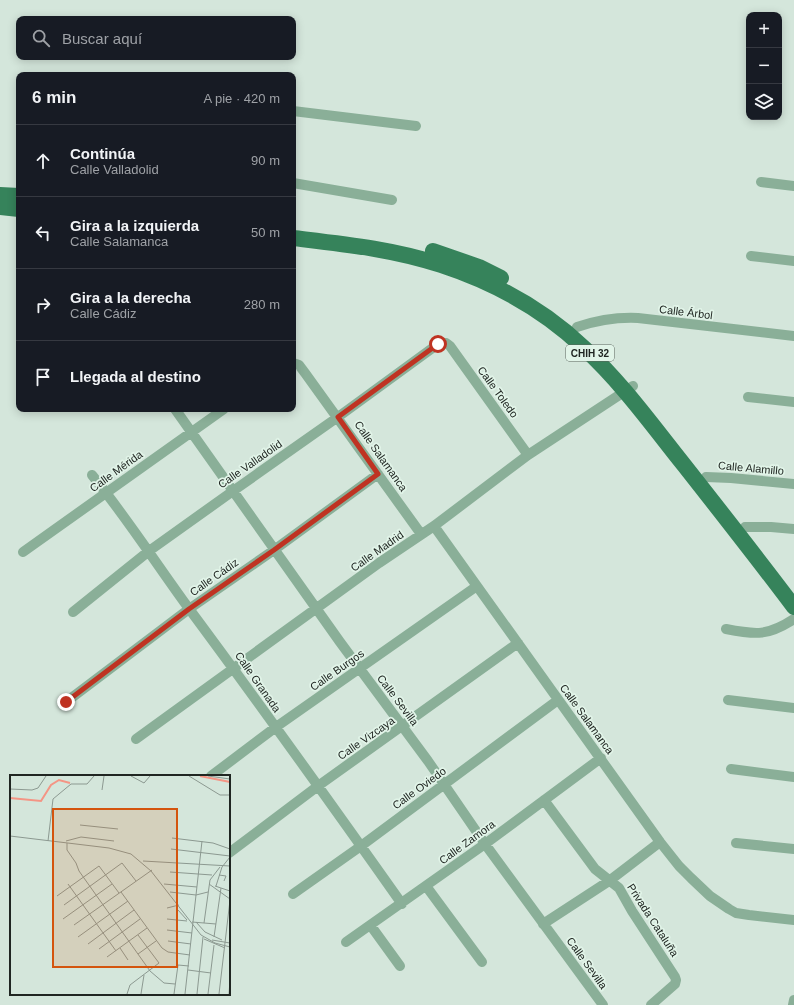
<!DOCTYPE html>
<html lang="es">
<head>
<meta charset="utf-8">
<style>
	:root { --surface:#171b24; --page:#242831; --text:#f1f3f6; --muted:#9ea1a6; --line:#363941 }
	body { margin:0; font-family:Helvetica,sans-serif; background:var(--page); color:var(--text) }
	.controls { position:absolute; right:12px; top:12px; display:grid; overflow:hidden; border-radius:8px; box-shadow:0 2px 10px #0003 }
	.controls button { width:36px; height:36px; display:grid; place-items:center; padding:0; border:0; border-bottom:1px solid var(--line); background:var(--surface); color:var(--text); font:20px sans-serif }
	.stop { position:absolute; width:12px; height:12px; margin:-9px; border:3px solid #bf3322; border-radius:50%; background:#fff }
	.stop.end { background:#bf3322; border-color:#fff; box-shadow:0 1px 4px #0008 }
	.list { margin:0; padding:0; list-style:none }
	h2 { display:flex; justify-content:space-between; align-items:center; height:52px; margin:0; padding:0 16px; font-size:17px }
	h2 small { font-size:13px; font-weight:400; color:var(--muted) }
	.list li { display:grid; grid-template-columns:26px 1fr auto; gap:12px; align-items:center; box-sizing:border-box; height:72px; padding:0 16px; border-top:1px solid var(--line) }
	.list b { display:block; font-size:15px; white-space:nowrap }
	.list p { margin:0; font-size:13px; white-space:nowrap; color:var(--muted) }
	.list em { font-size:13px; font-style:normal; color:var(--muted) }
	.icon { flex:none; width:22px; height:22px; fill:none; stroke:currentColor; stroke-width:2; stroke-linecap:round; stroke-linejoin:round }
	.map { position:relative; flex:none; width:794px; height:1005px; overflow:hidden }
	.search { position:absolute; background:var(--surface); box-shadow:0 2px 10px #0003; left:16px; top:16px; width:280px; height:44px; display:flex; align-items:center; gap:10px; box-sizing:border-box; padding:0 14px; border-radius:8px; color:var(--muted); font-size:15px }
	.panel { position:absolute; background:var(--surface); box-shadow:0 2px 10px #0003; left:16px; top:72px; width:280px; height:340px; border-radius:8px }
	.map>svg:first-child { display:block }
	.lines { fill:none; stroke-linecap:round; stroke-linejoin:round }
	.minor { stroke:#8aaf98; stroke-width:10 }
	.primary { stroke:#36835b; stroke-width:16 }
	.route { stroke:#bf3322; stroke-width:5 }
	.labels { text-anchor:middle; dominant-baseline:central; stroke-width:3.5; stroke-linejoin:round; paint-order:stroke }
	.shield { fill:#e1f4e8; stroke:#5a645d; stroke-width:1 }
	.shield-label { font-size:10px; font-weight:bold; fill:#202622 }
	.street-label { font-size:11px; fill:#202622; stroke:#e1f4e8 }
	.inset-river { fill:none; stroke:#f49585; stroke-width:2 }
	.inset-road { fill:none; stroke:#8c9991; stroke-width:1 }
	.view { fill:#d4540e; fill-opacity:0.15; stroke:#d4540e; stroke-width:2 }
	.inset-edge { fill:none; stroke:#202622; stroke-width:2 }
</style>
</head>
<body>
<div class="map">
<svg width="794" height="1005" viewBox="0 0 794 1005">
	<rect width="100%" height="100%" fill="#d4e6db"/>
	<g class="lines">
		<path class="minor" d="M293 111 416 126
			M761 182 794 186
			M293 183 392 200
			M751 256 794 261
			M577 327C598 320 617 317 638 318L794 336
			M293 363 299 365 305 373 421 534
			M748 397 794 402
			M175 409 340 642 428 761 485 844 603 1005
			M92 475C127 518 157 565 190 610 262 707 332 805 402 904
			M706 477 731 478 794 484
			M434 526 660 842 679 866 691 878 710 896 729 909 736 913 749 915 794 920
			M745 527H771L794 529
			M23 552 224 409
			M73 612 149 551 233 491 338 417 438 344 446 343 450 346 528 455
			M726 629C756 635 768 636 794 619
			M728 700 794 708
			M66 702 189 609 274 550 378 474
			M136 739 379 563 434 526 528 455 633 386
			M731 769 794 777
			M211 776 276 727 477 586
			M544 800 595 869 619 888 632 911 675 977 676 980 675 984 651 1005
			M736 843 794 849
			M229 853 318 786 518 643
			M426 886 482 962
			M293 894 361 846 558 700
			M543 924 609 881 660 842
			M371 926 400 966
			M346 942 485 844 601 758
			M793 1005 794 1000"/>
		<path class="primary" d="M0 195 19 196
			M0 207 19 209
			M293 238C343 244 393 249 441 265 493 282 544 310 584 348 622 383 652 425 684 465 721 512 758 559 794 607
			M433 251 479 267 501 278"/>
	</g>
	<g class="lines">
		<path class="route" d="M66 702 189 609 274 550 378 474 338 417 438 344"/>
	</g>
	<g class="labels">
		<rect class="shield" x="566" y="345" width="48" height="16" rx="3"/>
		<g class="shield-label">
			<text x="590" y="353">CHIH 32</text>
		</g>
		<g class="street-label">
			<text transform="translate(686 312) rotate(7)">Calle Árbol</text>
			<text transform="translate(498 392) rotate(54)">Calle Toledo</text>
			<text transform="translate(381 456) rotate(55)">Calle Salamanca</text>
			<text transform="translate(250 464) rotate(-35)">Calle Valladolid</text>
			<text transform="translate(751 468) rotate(5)">Calle Alamillo</text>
			<text transform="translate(116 471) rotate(-36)">Calle Mérida</text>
			<text transform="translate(377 551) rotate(-35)">Calle Madrid</text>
			<text transform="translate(214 577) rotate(-35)">Calle Cádiz</text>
			<text transform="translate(337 670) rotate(-35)">Calle Burgos</text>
			<text transform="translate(258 682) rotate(55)">Calle Granada</text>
			<text transform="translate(398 700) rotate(53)">Calle Sevilla</text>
			<text transform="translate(587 719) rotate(54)">Calle Salamanca</text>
			<text transform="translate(366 738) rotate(-35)">Calle Vizcaya</text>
			<text transform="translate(419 788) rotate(-36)">Calle Oviedo</text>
			<text transform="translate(467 842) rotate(-36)">Calle Zamora</text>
			<text transform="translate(653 920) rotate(57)">Privada Cataluña</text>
			<text transform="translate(587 963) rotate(54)">Calle Sevilla</text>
		</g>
	</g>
	<g transform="translate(10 775)">
		<rect width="220" height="220" fill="#d4e6db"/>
		<path class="inset-river" d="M190 1 220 7M0 23 31 26 41 10 49 5 60 8"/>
		<path class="inset-road" d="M121 1 134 8 140 1M179 1 210 20H220M198 1 220 4M0 14 22 15 28 13 36 1M92 15 94 1M70 50 108 54M0 61 99 73 121 79 141 96 191 160 205 168 220 172M162 63 203 68 220 74M38 66 43 24 61 9H77L84 1M56 66 71 62 104 66M57 68V75L66 88 69 96 140 196 154 208 165 209M161 74 220 81M133 86 220 91M160 97 202 100M209 100 216 101 214 106M58 109 106 176M154 109 187 112M199 109 220 124M205 111 220 116M206 111 212 92 220 82M111 117 152 173 158 177 180 180M160 117 186 120 198 117M47 121 89 91 109 118M54 130 112 88 126 106M157 133 169 130M168 135 177 145M53 144 102 109M157 144 177 146M182 147 206 149M186 147 195 157 212 165M194 148 200 105 210 92M64 150 142 95M157 155 182 158M68 162 118 126M204 162 211 113M194 164 215 173M202 165 220 168M158 166 181 169M78 169 124 135M110 173 118 185M89 174 130 144M128 179 146 166M97 182 137 153M178 195 201 198M117 219 120 210 149 188 128 160M131 219 134 200M164 219 168 190 179 191M175 219 192 66M187 219 193 162M198 219 204 170M209 219 220 125M219 219 220 205"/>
		<path class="view" d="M43 34H167V192H43Z"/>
		<rect width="220" height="220" class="inset-edge"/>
	</g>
</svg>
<div class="controls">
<button>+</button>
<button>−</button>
<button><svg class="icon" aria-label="layers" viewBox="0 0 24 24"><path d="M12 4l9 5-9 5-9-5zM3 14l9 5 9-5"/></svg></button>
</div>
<div class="stop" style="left:438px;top:344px"></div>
<div class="stop end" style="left:66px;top:702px"></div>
<div class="search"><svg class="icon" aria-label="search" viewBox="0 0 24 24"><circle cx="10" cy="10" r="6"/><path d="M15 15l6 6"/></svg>Buscar aquí</div>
<section class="panel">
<h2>6 min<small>A pie · 420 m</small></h2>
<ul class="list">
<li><svg class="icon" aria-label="ahead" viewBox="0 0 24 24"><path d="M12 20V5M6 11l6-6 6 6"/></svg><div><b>Continúa</b><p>Calle Valladolid</p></div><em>90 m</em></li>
<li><svg class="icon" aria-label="left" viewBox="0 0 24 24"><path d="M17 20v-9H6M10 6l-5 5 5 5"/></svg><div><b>Gira a la izquierda</b><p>Calle Salamanca</p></div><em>50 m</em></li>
<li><svg class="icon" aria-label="right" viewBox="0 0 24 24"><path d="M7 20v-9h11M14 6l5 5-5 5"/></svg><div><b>Gira a la derecha</b><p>Calle Cádiz</p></div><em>280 m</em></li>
<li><svg class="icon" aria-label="arrive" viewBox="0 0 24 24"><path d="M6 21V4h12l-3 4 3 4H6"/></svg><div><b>Llegada al destino</b></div></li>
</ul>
</section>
</div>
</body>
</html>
